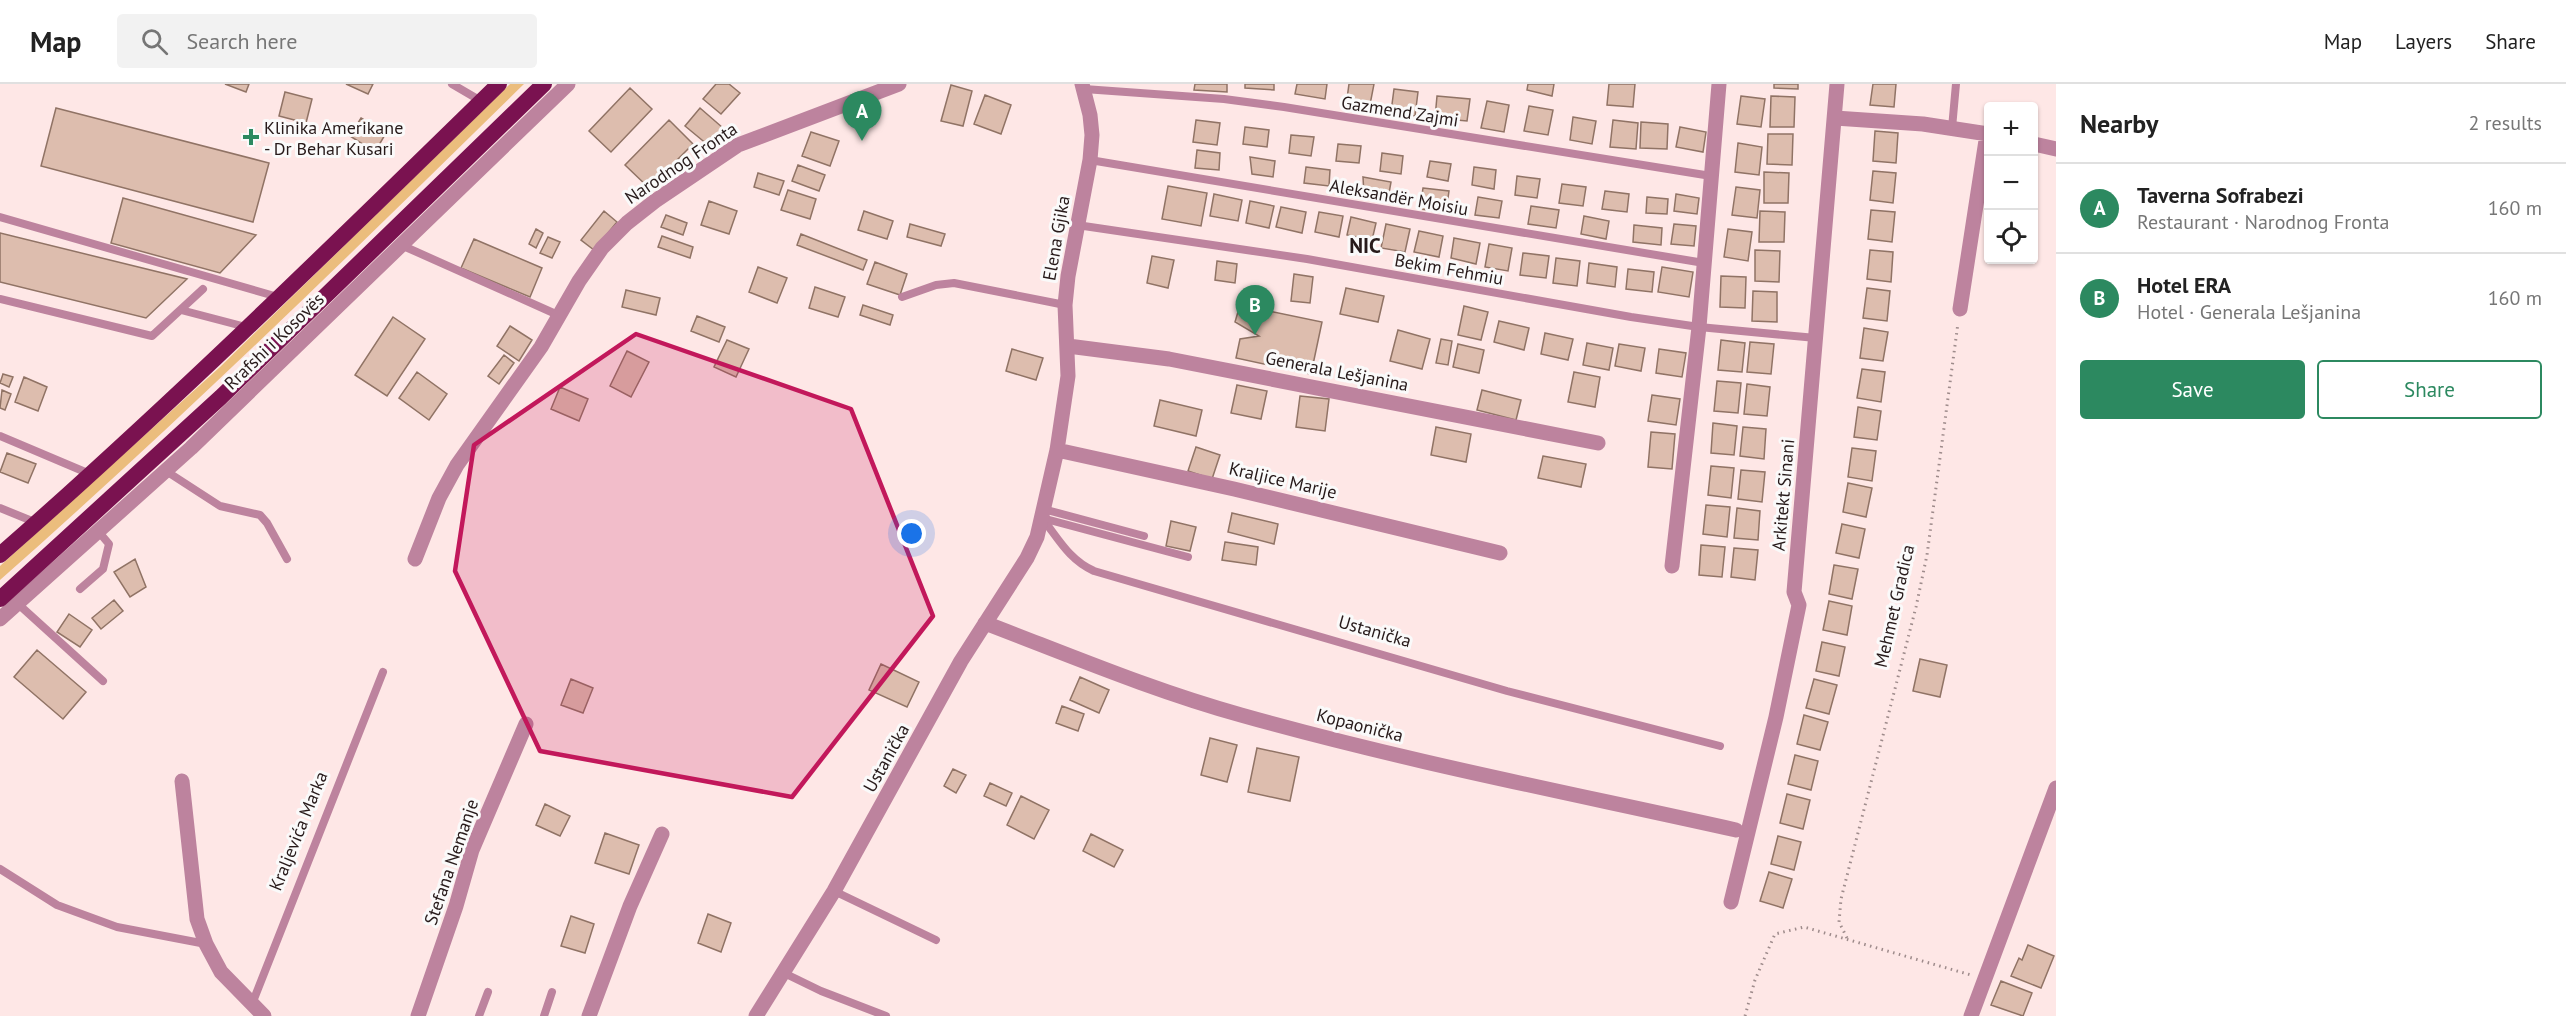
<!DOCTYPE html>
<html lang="en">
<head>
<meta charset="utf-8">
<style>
	:root { --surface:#fff; --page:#f2f2f2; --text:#222; --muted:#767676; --line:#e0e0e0; --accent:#2c8960 }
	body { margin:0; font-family:"PT Sans",sans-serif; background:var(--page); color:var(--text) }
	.controls { position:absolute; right:18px; top:18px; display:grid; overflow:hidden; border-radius:6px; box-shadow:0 2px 4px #0004 }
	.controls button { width:54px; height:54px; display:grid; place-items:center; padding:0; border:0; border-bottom:2px solid var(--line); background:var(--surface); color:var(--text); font:30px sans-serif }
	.you { position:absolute; left:912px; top:450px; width:21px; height:21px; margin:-15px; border:4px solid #fff; border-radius:50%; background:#1a73e8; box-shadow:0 0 0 9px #1a73e833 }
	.badge { display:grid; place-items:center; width:39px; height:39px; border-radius:50%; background:var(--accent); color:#fff; font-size:20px; font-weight:700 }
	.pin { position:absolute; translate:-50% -50px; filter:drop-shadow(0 2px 3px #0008) }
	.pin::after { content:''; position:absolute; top:32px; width:21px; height:18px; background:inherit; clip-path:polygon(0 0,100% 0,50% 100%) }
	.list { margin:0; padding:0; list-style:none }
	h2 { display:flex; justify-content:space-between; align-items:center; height:78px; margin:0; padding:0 24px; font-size:26px }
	h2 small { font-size:20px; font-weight:400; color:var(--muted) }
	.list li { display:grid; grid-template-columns:39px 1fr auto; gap:18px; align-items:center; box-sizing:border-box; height:90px; padding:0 24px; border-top:2px solid var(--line) }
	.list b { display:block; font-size:22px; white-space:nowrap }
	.list p { margin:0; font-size:20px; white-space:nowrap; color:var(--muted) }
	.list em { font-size:20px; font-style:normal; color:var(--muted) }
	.actions { display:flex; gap:12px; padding:18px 24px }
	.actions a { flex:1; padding:14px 0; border:2px solid var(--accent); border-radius:6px; text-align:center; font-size:21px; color:var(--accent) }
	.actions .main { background:var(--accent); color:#fff }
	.icon { flex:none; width:33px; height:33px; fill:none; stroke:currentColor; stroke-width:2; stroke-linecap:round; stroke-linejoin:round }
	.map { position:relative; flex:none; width:2056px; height:932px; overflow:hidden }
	header { display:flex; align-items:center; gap:36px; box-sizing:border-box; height:84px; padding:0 30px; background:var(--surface); border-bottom:2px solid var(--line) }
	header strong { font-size:28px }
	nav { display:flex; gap:33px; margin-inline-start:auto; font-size:21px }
	.search { width:420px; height:54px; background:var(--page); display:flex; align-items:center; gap:15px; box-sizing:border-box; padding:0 21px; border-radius:6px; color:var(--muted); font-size:22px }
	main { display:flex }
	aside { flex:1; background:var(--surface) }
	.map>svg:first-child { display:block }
	.green { fill:#ebbd7d }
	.building { fill:#ddbdae; stroke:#907365; stroke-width:1.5 }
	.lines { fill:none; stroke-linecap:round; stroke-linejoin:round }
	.path { stroke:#9e8b8b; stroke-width:3; stroke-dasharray:1.5 4.5; stroke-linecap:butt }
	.service { stroke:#bd839e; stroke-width:8 }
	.minor { stroke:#bd839e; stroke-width:15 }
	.trunk { stroke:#7a1250; stroke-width:16 }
	.marked { fill:#c2185b; fill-opacity:0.2; stroke:#c2185b; stroke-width:4.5; stroke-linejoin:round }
	.poi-dot { fill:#2c8960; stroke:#fafafa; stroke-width:2 }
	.labels { text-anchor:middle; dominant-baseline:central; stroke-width:6; stroke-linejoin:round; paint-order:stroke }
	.street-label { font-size:18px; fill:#271a1a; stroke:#fafafa }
	.poi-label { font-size:18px; fill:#271a1a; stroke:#fafafa; text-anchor:start }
	.quarter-label { font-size:21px; font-weight:bold; fill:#271a1a; stroke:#fafafa }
</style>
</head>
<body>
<header>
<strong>Map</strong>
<div class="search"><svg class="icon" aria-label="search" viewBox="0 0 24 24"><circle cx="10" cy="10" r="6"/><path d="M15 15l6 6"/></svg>Search here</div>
<nav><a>Map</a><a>Layers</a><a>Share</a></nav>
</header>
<main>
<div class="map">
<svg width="2056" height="932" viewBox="0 0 2056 932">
	<rect width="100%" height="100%" fill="#fee7e6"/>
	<path class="green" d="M510 0H524C352 169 180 337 0 496V482L220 283Z"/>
	<path class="building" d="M225 0H249L246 8Z
		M346 0H373L368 10Z
		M716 0H729L740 9 721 30 703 15Z
		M1195 0H1227V8L1194 6Z
		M1245 0H1274V6L1245 4Z
		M1297 0H1327L1325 15 1295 10Z
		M1349 0H1374L1369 26 1346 22Z
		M1528 0H1554L1552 12 1527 6Z
		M1609 0H1635L1633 23 1607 21Z
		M1774 0H1798V5L1774 4Z
		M1873 0H1896L1894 23 1870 21Z
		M951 1 972 7 963 42 941 37Z
		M630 4 652 25 611 68 589 47Z
		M1394 5 1418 8 1415 32 1391 28Z
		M285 8 312 15 306 39 279 32Z
		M985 11 1011 21 1001 50 974 40Z
		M1437 12 1470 15 1467 37 1435 34Z
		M1741 12 1765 15 1761 43 1737 40Z
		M1771 12 1795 13 1794 43H1770Z
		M1487 17 1509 21 1504 48 1481 44Z
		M1529 22 1553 26 1548 51 1524 47Z
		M56 24 269 79 253 138 41 82Z
		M700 24 723 44 708 61 685 42Z
		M1573 33 1596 37 1592 60 1570 56Z
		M361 34 386 49 375 68 350 52Z
		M669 36 693 60 649 104 625 81Z
		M1196 36 1220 39 1217 61 1193 58Z
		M1613 36 1638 39 1636 65 1610 63Z
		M1641 38 1668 40 1667 65 1640 64Z
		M1245 43 1269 46 1267 63 1243 60Z
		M1680 43 1706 48 1703 68 1676 63Z
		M1875 47 1898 49 1896 79 1873 77Z
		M811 48 839 57 830 82 802 72Z
		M1768 50H1793L1792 81 1767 80Z
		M1291 51 1314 53 1311 72 1289 69Z
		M1738 59 1762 63 1759 91 1735 88Z
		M1338 60 1361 62 1359 79 1336 77Z
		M1197 66 1220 69 1219 86 1195 84Z
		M1382 69 1403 72 1401 90 1380 87Z
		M1250 73 1275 77 1273 93 1252 90Z
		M1430 77 1451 80 1448 97 1427 93Z
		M798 81 825 91 819 107 792 97Z
		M1306 83 1330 86 1329 102 1304 99Z
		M1474 83 1496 86 1494 105 1472 101Z
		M1873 87 1896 89 1893 119 1870 116Z
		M1764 88 1789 89 1788 119H1764Z
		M758 89 784 97 779 111 754 103Z
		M1517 92 1540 95 1537 114 1515 111Z
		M1363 93 1391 98 1388 115 1364 111Z
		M1562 100 1586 103 1583 122 1559 119Z
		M1168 102 1207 109 1201 142 1162 135Z
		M1736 103 1760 106 1757 134 1732 131Z
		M1423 104 1449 107 1446 128 1420 125Z
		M788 106 816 115 810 135 781 126Z
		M1605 107 1629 110 1627 128 1602 125Z
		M1214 110 1242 116 1238 137 1210 132Z
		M1676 110 1699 114 1697 130 1674 127Z
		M1478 113 1502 117 1499 134 1475 131Z
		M1647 113 1668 115 1667 130 1646 129Z
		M123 114 256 151 220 189 111 159Z
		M709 117 737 127 729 150 701 141Z
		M1250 117 1274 122 1269 144 1246 139Z
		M1531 122 1559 126 1556 144 1528 140Z
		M1281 123 1306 128 1302 149 1276 143Z
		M1871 126 1895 128 1892 158 1868 155Z
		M604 127 617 138 594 166 581 156Z
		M864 127 893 137 887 155 858 146Z
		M1760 127 1785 128 1784 158H1759Z
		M1319 128 1343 132 1339 153 1315 148Z
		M666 131 687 139 683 151 661 143Z
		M1584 132 1609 137 1606 155 1581 150Z
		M1351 133 1376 139 1372 156 1347 151Z
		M910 140 945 150 941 162 907 153Z
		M1386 140 1410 145 1405 168 1381 164Z
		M1674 140 1696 142 1694 162 1671 160Z
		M1634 141 1662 144 1661 161 1633 158Z
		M536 145 543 149 536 164 529 160Z
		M1728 145 1752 148 1748 177 1724 173Z
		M1419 147 1443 152 1439 173 1414 168Z
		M0 149 187 195 146 234 0 198Z
		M801 150 867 176 863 186 797 161Z
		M662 152 693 163 690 174 658 163Z
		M548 153 560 158 552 174 540 169Z
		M1454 154 1480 159 1476 180 1451 174Z
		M474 155 542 184 530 213 461 184Z
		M1489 160 1512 164 1508 187 1485 183Z
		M1755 166 1780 167 1779 198 1755 197Z
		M1870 166 1893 168 1891 198 1867 195Z
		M1523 169 1549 172 1546 194 1520 191Z
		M1152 172 1174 176 1168 204 1147 199Z
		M1556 174 1580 177 1577 202 1553 199Z
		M1217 177 1237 180 1235 199 1215 196Z
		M875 178 907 190 900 211 867 200Z
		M1589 179 1617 183 1615 203 1587 199Z
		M758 183 787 194 777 219 749 208Z
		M1662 183 1693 188 1689 213 1658 208Z
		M1628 185 1654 188 1652 208 1626 205Z
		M1294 190 1313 193 1310 219 1291 217Z
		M1721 192 1746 193 1745 224 1720 223Z
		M815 203 845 213 838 233 809 224Z
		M1346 204 1384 212 1378 238 1340 230Z
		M1867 204 1890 207 1887 237 1863 234Z
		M626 206 660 214 656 231 622 223Z
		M1753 207 1777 208V238L1752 237Z
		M863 221 893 231 890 241 860 231Z
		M1240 221 1322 238 1311 290 1236 274 1240 255 1259 252 1235 238Z
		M1464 222 1488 228 1481 256 1458 251Z
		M697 232 725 243 719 258 691 247Z
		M393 233 425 255 387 312 355 291Z
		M1499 237 1529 244 1524 266 1494 258Z
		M510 242 532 256 519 277 497 262Z
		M1864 244 1888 248 1883 277 1860 274Z
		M1398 246 1430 255 1422 285 1390 277Z
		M1545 249 1573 255 1568 276 1541 270Z
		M1441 255 1452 257 1448 281 1436 279Z
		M727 256 749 265 736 293 714 283Z
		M1721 256 1745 259 1742 288 1718 286Z
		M1750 258 1774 260 1771 290 1747 288Z
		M1587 259 1613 264 1609 286 1583 281Z
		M1458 260 1484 266 1479 289 1453 283Z
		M1619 260 1645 264 1641 287 1615 282Z
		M1012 265 1043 274 1036 296 1006 287Z
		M1659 265 1686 269 1682 293 1656 289Z
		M627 267 649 278 631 313 610 302Z
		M504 271 514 279 499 300 488 292Z
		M1862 285 1885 288 1881 318 1857 314Z
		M417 288 447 310 429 336 399 314Z
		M1574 288 1600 293 1595 323 1568 318Z
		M3 290 13 293 9 303 0 299Z
		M24 293 47 303 38 327 15 318Z
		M1717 297 1741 299 1738 329 1714 327Z
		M1747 300 1770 303 1767 332 1744 330Z
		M1237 301 1267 307 1261 335 1231 329Z
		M560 303 588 315 579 337 551 325Z
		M2 306 11 310 5 326 0 324Z
		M1482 306 1521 316 1516 336 1477 326Z
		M1652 311 1680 315 1676 341 1648 337Z
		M1300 312 1329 315 1325 347 1296 343Z
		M1160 316 1202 326 1196 352 1154 342Z
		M1858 323 1881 327 1877 356 1854 353Z
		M1713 339 1737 342 1734 371 1711 369Z
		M1436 343 1471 350 1466 378 1431 371Z
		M1743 343 1766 345 1764 375 1740 372Z
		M1651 348 1675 350 1672 385 1648 383Z
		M1196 363 1220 371 1212 395 1188 387Z
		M1852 364 1876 367 1872 397 1848 393Z
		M7 369 36 380 28 399 0 388Z
		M1543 372 1586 380 1581 403 1538 394Z
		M1711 382 1734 384 1731 414 1708 411Z
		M1741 386 1765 388 1762 418 1738 415Z
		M1848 399 1872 404 1866 433 1843 428Z
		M1706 421 1730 423 1727 453 1703 450Z
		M1737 424 1760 427 1758 456 1734 454Z
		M1232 429 1278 440 1274 460 1228 448Z
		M1171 437 1196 443 1190 467 1166 462Z
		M1842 440 1865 445 1859 474 1836 469Z
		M1225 458 1258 463 1256 481 1222 476Z
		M1701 461 1725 463 1722 493 1699 491Z
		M1734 464 1758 466 1755 496 1731 493Z
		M135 475 146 503 130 513 114 488Z
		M1834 481 1858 485 1852 515 1829 510Z
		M114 516 123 527 101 545 92 534Z
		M1829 517 1852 522 1847 551 1823 546Z
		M69 530 92 546 80 563 57 548Z
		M1822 558 1845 563 1839 592 1816 587Z
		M37 566 86 608 63 635 14 593Z
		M1920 575 1947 581 1940 613 1913 607Z
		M881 580 919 598 907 623 869 606Z
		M1080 593 1109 606 1099 629 1070 616Z
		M571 595 593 604 583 629 561 621Z
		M1814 595 1837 601 1829 630 1806 624Z
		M1062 622 1084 630 1078 647 1056 639Z
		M1804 631 1828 638 1820 666 1797 660Z
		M1210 654 1237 661 1227 698 1201 691Z
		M1257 664 1299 673 1290 717 1248 708Z
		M1795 671 1818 677 1811 706 1788 700Z
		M953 685 966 691 956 709 944 702Z
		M990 699 1012 709 1006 722 984 712Z
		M1787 710 1810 716 1803 745 1780 739Z
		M1021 712 1049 726 1034 755 1007 741Z
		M545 720 570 732 560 752 536 741Z
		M605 749 639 761 629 790 595 779Z
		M1091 750 1123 766 1114 783 1083 767Z
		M1778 752 1801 758 1794 786 1771 780Z
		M1769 788 1792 795 1783 824 1760 817Z
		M708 830 731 839 721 868 698 859Z
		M571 832 594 840 585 869 561 862Z
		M2028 861 2054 872 2041 904 2011 892 2019 874 2022 876Z
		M2001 897 2032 909 2023 932 1991 921Z"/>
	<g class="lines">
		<path class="path" d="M1847 854 1839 838 1841 815 1916 523 1927 471 1958 239
			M1745 932 1755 896 1775 850 1804 843 1971 891"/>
		<path class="service" d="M452 0 481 17
			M1084 5 1224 15 1284 23 1711 92
			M1952 44 1956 0
			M1090 76 1704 179
			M0 133 278 213
			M1077 141 1307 175 1631 233 1699 243 1816 254
			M401 161 558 231
			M902 213 936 201 954 199 1065 221
			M0 215 152 252 203 205
			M181 226 246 243
			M0 352 90 390
			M166 387 220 422 260 431 267 439 287 475
			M0 424 37 439
			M1043 425 1144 452
			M1188 473 1042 434C1058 454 1069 476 1094 487L1507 607 1720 662
			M80 505 103 485 109 460 98 447
			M17 519 103 597
			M0 785 57 821 117 843 206 860
			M834 807 936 856
			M784 889 821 907 886 932
			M252 920 383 588
			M479 932 488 908
			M544 932 552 908"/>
		<path class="minor" d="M1835 34 1923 40 1988 50
			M2034 60 2056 65
			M1960 225 1987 50
			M1068 262 1169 275 1598 359
			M1057 366 1234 405 1500 469
			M415 475 439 414 457 381 541 263 579 197 602 164 627 139 655 117 738 61 899 0
			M1672 482 1699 243 1719 0
			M0 535 191 364 568 0
			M985 539C1069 571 1154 607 1241 631 1404 677 1570 709 1736 746
			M182 697 197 835 206 860 221 888 264 932
			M1731 818 1776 633 1799 521 1794 508 1837 0
			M418 932 456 822 472 766 526 640
			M589 932 630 822 662 750
			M756 932 834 807 961 577 1027 474 1037 453 1057 366 1068 292 1065 221 1068 192 1090 76 1092 51 1090 31 1082 0
			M1971 932 2056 704"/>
		<path class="trunk" d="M0 471C172 320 335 160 499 0
			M0 515 221 313 544 0"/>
	</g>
	<path class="marked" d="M636 250 851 325 933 532 792 713 540 667 455 487 474 361Z"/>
	<path class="poi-dot" d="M248 44h6v6h6v6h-6v6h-6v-6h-6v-6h6z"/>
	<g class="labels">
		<g class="street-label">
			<text transform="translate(1400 27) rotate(9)">Gazmend Zajmi</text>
			<text transform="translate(681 79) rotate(-34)">Narodnog Fronta</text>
			<text transform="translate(1399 113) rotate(10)">Aleksandër Moisiu</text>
			<text transform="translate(1056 154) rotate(-80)">Elena Gjika</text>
			<text transform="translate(1449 185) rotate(10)">Bekim Fehmiu</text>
			<text transform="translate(274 257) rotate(-44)">Rrafshi i Kosovës</text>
			<text transform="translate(1337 287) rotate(11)">Generala Lešjanina</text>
			<text transform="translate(1283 396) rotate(13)">Kraljice Marije</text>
			<text transform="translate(1783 411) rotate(-85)">Arkitekt Sinani</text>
			<text transform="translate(1894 522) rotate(-77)">Mehmet Gradica</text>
			<text transform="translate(1375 547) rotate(16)">Ustanička</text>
			<text transform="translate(1360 641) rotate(14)">Kopaonička</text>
			<text transform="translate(886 674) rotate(-61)">Ustanička</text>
			<text transform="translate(298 747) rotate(-68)">Kraljevića Marka</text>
			<text transform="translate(451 778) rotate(-71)">Stefana Nemanje</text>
		</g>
		<g class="poi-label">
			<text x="264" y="43">Klinika Amerikane<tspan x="264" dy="21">- Dr Behar Kusari</tspan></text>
		</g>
		<g class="quarter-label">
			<text x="1365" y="161">NIC</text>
		</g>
	</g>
</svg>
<div class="controls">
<button>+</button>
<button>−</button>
<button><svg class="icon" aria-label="locate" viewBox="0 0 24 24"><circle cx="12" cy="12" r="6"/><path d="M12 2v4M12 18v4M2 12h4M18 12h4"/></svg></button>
</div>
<div class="you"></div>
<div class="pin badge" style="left:862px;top:57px">A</div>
<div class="pin badge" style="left:1255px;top:251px">B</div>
</div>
<aside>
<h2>Nearby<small>2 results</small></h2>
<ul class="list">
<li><span class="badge">A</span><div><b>Taverna Sofrabezi</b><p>Restaurant · Narodnog Fronta</p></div><em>160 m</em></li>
<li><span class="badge">B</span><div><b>Hotel ERA</b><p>Hotel · Generala Lešjanina</p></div><em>160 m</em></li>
</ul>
<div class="actions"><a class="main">Save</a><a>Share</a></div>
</aside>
</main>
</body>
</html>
